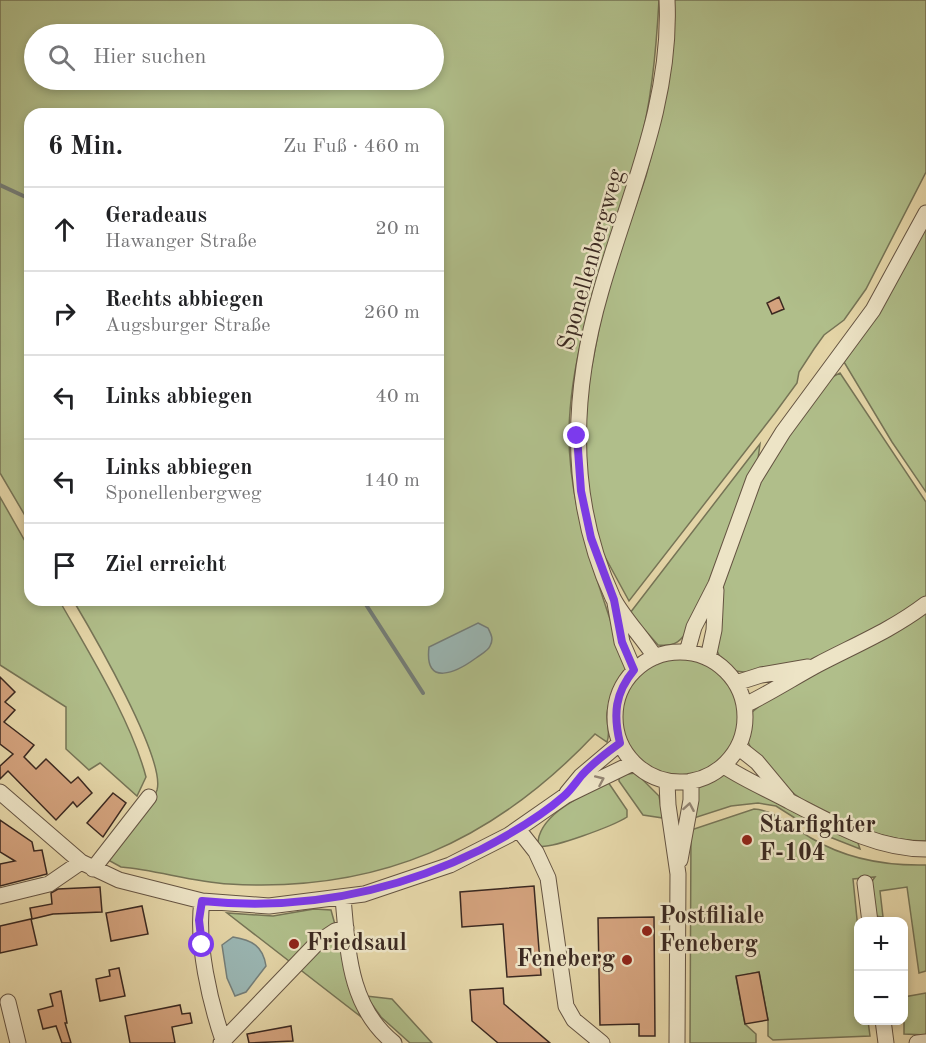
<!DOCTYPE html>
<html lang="de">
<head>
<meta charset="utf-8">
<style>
	:root { --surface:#fff; --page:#f2f2f2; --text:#202124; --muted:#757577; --line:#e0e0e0 }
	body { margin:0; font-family:"Old Standard TT",serif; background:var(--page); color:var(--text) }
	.controls { position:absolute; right:18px; bottom:18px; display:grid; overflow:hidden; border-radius:12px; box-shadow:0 3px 9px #0003 }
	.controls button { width:54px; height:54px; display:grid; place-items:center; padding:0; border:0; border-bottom:2px solid var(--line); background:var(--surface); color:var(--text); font:30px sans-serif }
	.stop { position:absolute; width:18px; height:18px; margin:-14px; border:4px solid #7c3aed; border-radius:50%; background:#fff }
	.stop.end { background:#7c3aed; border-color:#fff; box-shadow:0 2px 6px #0008 }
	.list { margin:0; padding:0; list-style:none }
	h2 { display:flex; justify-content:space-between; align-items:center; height:78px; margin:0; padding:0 24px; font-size:26px }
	h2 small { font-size:20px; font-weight:400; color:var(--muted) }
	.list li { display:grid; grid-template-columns:39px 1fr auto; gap:18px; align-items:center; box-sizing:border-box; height:84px; padding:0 24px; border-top:2px solid var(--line) }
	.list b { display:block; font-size:22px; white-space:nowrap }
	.list p { margin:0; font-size:20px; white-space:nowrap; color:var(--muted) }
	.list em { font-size:20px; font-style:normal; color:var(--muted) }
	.icon { flex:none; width:33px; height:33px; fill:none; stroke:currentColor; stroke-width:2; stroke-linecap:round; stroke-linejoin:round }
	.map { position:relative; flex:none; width:926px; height:1043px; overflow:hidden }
	.search { position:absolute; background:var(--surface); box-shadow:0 3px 9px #0003; left:24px; top:24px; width:420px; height:66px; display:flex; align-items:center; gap:15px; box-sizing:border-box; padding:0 21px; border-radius:33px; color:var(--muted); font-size:22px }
	.panel { position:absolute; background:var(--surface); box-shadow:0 3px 9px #0003; left:24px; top:108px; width:420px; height:498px; border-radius:18px }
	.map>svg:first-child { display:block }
	.green { fill:#b0be8a; stroke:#767456; stroke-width:1.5; fill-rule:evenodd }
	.water { fill:#9ab6b3; stroke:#747e79; stroke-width:1.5 }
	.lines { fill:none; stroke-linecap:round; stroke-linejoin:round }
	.stream { stroke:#747e79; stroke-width:4 }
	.building { fill:#d3a27d; stroke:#3b2921; stroke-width:1.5 }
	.minor-casing { stroke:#655442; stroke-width:17 }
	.minor { stroke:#ede4c6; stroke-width:15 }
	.oneway { stroke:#948674 }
	.route { stroke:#7c3aed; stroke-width:8 }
	.poi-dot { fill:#8f2418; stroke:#ede4c6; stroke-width:2 }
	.labels { text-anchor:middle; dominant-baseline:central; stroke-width:5; stroke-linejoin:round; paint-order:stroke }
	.street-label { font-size:24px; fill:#3b2921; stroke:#ede4c6 }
	.poi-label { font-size:24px; font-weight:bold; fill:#3b2921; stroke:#ede4c6; text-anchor:start }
</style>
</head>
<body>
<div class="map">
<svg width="926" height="1043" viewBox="0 0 926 1043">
	<rect width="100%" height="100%" fill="#e4d5a7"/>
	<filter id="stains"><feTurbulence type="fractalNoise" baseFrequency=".00333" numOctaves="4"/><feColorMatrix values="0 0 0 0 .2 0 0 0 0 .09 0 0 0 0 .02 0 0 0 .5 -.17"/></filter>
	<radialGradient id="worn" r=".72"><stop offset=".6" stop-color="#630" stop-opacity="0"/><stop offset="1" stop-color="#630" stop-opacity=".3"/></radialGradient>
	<path class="green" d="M0 0H659C656 54 651 105 637 157 612 248 571 335 569 431 568 514 602 590 626 668 616 681 609 697 607 713 606 724 611 732 607 742L595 734C493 842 378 893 229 884 192 882 157 870 121 867L110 861 109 857C123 839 150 810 157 790 166 759 92 632 73 600H438V114H30V524L0 473ZM34 34H434V80H34Z
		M673 0H926V172L866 289 844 320 824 335 814 349 799 372 797 383 775 413 629 601 598 544 584 472 586 396 606 292 646 176 658 128Z
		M926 227V492L892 442 844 362 871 323Z
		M840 373 926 502V598C877 628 796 681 736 671 731 667 723 662 719 655 702 625 748 501 764 470 780 440 811 405 832 377Z
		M760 444 757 466 691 626C681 641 676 647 658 645L630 613Z
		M0 497 30 550V600H59C89 653 131 720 146 777L137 796 100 763 89 770 66 749V707L0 665Z
		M926 607V841C866 842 772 797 747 740L751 713 768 699Z
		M621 716a59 59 0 1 1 118 0a59 59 0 1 1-118 0Z
		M636 773 659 796 663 818 643 815 619 781V775Z
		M723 775 731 776 809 820 858 843 860 849 817 832 776 806 758 803 731 806 691 819 697 785Z
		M608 782 627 810V817C615 825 550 850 538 846 536 815 585 794 608 782Z
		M754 809C775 810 793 828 811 838 846 859 885 866 926 865V971L919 973 907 887 880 891 883 917 874 916 870 884 875 877 853 879 858 929V1020L868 1021 870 1036 773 1040 768 1036V1020L759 972 736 977 745 1024 756 1034V1043H690L691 830Z
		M314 909 331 910 360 1016 227 913 273 916Z
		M926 993V1035L904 1034V997Z
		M366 996 392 999 432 1043H410L381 1017Z"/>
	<path class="water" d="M478 623 488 628C491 634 494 639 490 646 488 651 481 654 476 658 457 672 424 688 429 647Z
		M233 937C252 940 263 946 266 966L246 992 235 996 227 978 222 945Z"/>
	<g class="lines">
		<path class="stream" d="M0 185 30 199
			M363 600 423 693"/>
	</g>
	<path class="building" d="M779 297 784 309 772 314 767 303Z
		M0 677 15 692 5 702 15 710 4 722 34 745 24 757 36 769 46 759 71 783 78 777 92 793 77 807 73 802 56 820 8 771 0 779V766L13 754 0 744Z
		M113 793 126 803 103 837 87 823Z
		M0 820 32 842 34 851 42 850 47 874 0 886V864L15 861 0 852Z
		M534 886 541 975 507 977 503 924 462 927 460 892Z
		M100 887 102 912 53 914 32 919 30 908 52 904 51 893 58 889Z
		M142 906 148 934 111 941 106 913Z
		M654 917 655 1036H639V1024L600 1025 598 918Z
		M31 919 37 945 0 953V926Z
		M119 968 125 996 100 1001 96 979 110 976 109 970Z
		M759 972 768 1020 745 1024 736 976Z
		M503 988 504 1004 550 1043H498L472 1021 470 990Z
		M61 991 67 1023H65L71 1043H62L56 1026 43 1029 38 1010 53 1006 50 994Z
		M180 1005 182 1014 190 1013 192 1023 172 1027 175 1043H130L125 1016Z
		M291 1026 293 1041 249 1043 247 1034Z"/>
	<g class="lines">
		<defs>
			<path id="minor" d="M615 603 622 642 634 670
				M615 717a65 65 0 1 1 130 0a65 65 0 1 1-130 0Z
				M687 652 694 627 716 584 754 479 783 432 873 310 926 213
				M655 657C643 638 622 616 613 598 567 499 571 394 601 291 628 196 672 102 667 0
				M708 658 714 630 716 590
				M736 683 761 675 808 667
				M745 705C770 693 793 678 817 665 855 645 892 630 926 604
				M738 747 757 762 787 798
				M724 766C745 780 767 789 789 801 832 823 875 849 926 849
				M667 782 668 805 678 874 677 1043
				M0 792 81 862 119 880 202 901 269 906 364 894 450 865 509 835 565 796 633 763
				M567 793 581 776 620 743
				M518 829 536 852 548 878 566 1006 574 1020 602 1043
				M680 860 691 800V781
				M93 869 149 797
				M865 883 870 922
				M0 896 49 884 81 862
				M343 898C348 952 349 1007 394 1043
				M202 901C196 943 210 1003 224 1043
				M8 1002 18 1043
				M883 1020 886 1043
				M221 1043 317 943 335 931 346 928
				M917 1043 926 1042"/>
		</defs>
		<use href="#minor" class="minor-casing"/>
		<use href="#minor" class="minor"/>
	</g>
	<defs><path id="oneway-chevron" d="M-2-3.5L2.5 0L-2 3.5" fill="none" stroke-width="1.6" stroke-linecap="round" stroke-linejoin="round" transform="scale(1.5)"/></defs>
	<g class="oneway">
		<use href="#oneway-chevron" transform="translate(600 780) rotate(-24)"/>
		<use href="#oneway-chevron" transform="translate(689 807) rotate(-80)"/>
	</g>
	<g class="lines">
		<path class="route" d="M202 945 199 920 202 901C300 911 391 894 480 850 509 835 539 818 564 796 571 790 576 782 582 775 593 763 606 753 620 743 613 714 615 693 634 670L622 642 614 600 591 538 581 491 577 436"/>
	</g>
	<g class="poi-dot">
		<circle cx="747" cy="840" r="6"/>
		<circle cx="647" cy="931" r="6"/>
		<circle cx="294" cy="944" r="6"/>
		<circle cx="627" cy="960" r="6"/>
	</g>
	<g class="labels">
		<g class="street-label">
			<text transform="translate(592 260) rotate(-74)">Sponellenbergweg</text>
		</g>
		<g class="poi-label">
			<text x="759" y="826">Starfighter<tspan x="759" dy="28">F-104</tspan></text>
			<text x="659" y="917">Postfiliale<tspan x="659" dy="28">Feneberg</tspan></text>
			<text x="306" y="944">Friedsaul</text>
			<text x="615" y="960" text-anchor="end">Feneberg</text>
		</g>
	</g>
	<rect width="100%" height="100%" filter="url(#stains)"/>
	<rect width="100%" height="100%" fill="url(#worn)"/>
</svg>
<div class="controls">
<button>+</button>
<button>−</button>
</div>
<div class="stop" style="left:202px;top:945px"></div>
<div class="stop end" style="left:577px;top:436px"></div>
<div class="search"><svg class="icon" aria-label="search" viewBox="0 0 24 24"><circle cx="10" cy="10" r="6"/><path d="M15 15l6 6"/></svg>Hier suchen</div>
<section class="panel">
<h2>6 Min.<small>Zu Fuß · 460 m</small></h2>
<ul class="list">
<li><svg class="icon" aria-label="ahead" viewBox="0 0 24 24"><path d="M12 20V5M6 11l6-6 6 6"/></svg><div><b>Geradeaus</b><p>Hawanger Straße</p></div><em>20 m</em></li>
<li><svg class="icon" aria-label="right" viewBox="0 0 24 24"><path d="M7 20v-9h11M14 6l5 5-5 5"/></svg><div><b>Rechts abbiegen</b><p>Augsburger Straße</p></div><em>260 m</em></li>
<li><svg class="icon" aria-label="left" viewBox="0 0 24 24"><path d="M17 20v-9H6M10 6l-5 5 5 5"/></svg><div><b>Links abbiegen</b></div><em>40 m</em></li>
<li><svg class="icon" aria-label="left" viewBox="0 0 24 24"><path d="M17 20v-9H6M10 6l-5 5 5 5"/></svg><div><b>Links abbiegen</b><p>Sponellenbergweg</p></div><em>140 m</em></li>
<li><svg class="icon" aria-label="arrive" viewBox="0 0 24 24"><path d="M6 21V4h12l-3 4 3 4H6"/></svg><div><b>Ziel erreicht</b></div></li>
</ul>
</section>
</div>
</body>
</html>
